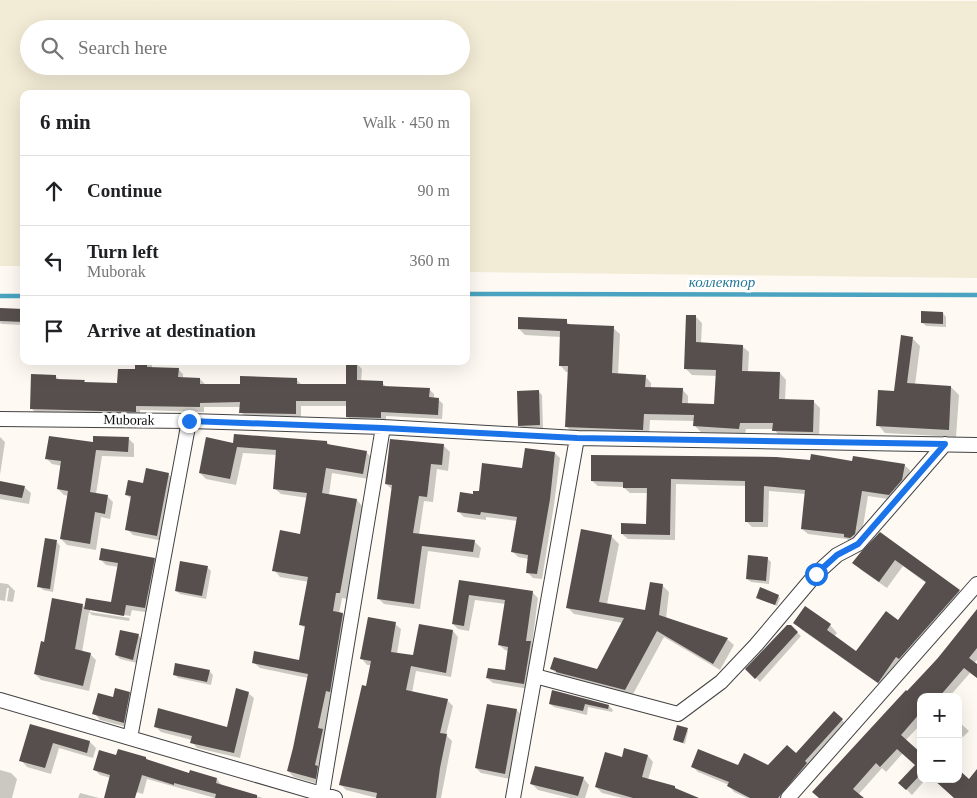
<!DOCTYPE html>
<html lang="en">
<head>
<meta charset="utf-8">
<style>
	:root { --surface:#fff; --page:#f6f6f6; --text:#202124; --muted:#757577; --line:#e0e0e0 }
	body { margin:0; font-family:Georgia,serif; background:var(--page); color:var(--text) }
	.controls { position:absolute; right:15px; bottom:15px; display:grid; overflow:hidden; border-radius:10px; box-shadow:0 5px 20px #0002 }
	.controls button { width:45px; height:45px; display:grid; place-items:center; padding:0; border:0; border-bottom:1px solid var(--line); background:var(--surface); color:var(--text); font:25px sans-serif }
	.stop { position:absolute; width:15px; height:15px; margin:-11px; border:4px solid #1a73e8; border-radius:50%; background:#fff }
	.stop.end { background:#1a73e8; border-color:#fff; box-shadow:0 1px 5px #0008 }
	.list { margin:0; padding:0; list-style:none }
	h2 { display:flex; justify-content:space-between; align-items:center; height:65px; margin:0; padding:0 20px; font-size:21px }
	h2 small { font-size:16px; font-weight:400; color:var(--muted) }
	.list li { display:grid; grid-template-columns:32px 1fr auto; gap:15px; align-items:center; box-sizing:border-box; height:70px; padding:0 20px; border-top:1px solid var(--line) }
	.list b { display:block; font-size:19px; white-space:nowrap }
	.list p { margin:0; font-size:16px; white-space:nowrap; color:var(--muted) }
	.list em { font-size:16px; font-style:normal; color:var(--muted) }
	.icon { flex:none; width:28px; height:28px; fill:none; stroke:currentColor; stroke-width:2; stroke-linecap:round; stroke-linejoin:round }
	.map { position:relative; flex:none; width:977px; height:798px; overflow:hidden }
	.search { position:absolute; background:var(--surface); box-shadow:0 5px 20px #0002; left:20px; top:20px; width:450px; height:55px; display:flex; align-items:center; gap:12px; box-sizing:border-box; padding:0 18px; border-radius:28px; color:var(--muted); font-size:19px }
	.panel { position:absolute; background:var(--surface); box-shadow:0 5px 20px #0002; left:20px; top:90px; width:450px; height:275px; border-radius:10px }
	.map>svg:first-child { display:block }
	.farmland { fill:#f2ebd5; fill-rule:evenodd }
	.shadow { fill:#0003; fill-rule:evenodd }
	.lines { fill:none; stroke-linecap:round; stroke-linejoin:round }
	.stream { stroke:#4aa3c0; stroke-width:4.5 }
	.building { fill:#574f4d }
	.minor-casing { stroke:#424242; stroke-width:16 }
	.minor { stroke:#fff; stroke-width:14 }
	.route { stroke:#1a73e8; stroke-width:6 }
	.labels { text-anchor:middle; dominant-baseline:central; stroke-width:5; stroke-linejoin:round; paint-order:stroke }
	.street-label { font-size:14px; fill:#0f0f0f; stroke:#fff }
	.water-label { font-size:15px; font-style:italic; fill:#247596; stroke:#fff }
</style>
</head>
<body>
<div class="map">
<svg width="977" height="798" viewBox="0 0 977 798">
	<rect width="100%" height="100%" fill="#fefaf3"/>
	<path class="farmland" d="M0 0 977 1V278L466 272V94H24V266H0ZM29 29H461V66H29Z"/>
	<path class="shadow" d="M0 310 24 311V325L2 324 0 323Z
		M943 313 946 317V327L926 326 922 322Z
		M696 317 702 323 701 344 742 346 749 352 748 372 780 373 786 380 785 400 813 401 820 408 819 438 780 437 774 429H746L745 434 701 432 695 426V421L650 420 649 436 573 433 567 427 569 372H566L560 365 561 337 525 335 519 329 566 321 571 326 613 328 620 334 618 375 645 376 651 383V388L682 389 688 396V404L716 406 717 376 692 375 685 368Z
		M912 338 920 346 915 385 951 387 959 395 956 437 885 433 878 425 895 393Z
		M136 361H149L152 364V368L178 369 183 374V379H200L205 384 241 385 296 379 301 384 347 385 357 364 362 369 361 382 382 383 387 387 429 389 434 394V399H438L443 404 442 419 386 416V423L352 422 347 417V406H301V419L246 417 241 412V407H204V412L140 410V416L36 413 31 408 55 376 60 380 84 381 87 384 118 385 136 370Z
		M538 391 542 395 543 429H523L519 425Z
		M0 437 5 442 0 475Z
		M128 438 134 444V457L102 456 96 494 107 496 113 502 110 519 101 517 96 550 67 545 61 539 69 496 64 495 58 489 62 466 52 464 47 459 94 443Z
		M327 442 331 446 366 452 372 458 369 479 332 473 329 495 357 500 363 507 347 599 342 598 339 614H343L349 620 325 732 329 737 322 785 294 777 288 771 295 748 308 678 260 668 253 662H300L306 629 300 624 309 582 280 577 274 570 301 536 308 498 281 494 274 488 277 455 243 453 236 485 206 479 200 473 234 445Z
		M444 446 450 452 448 471 437 469 433 502 424 501 419 535 475 542 481 548 479 558 428 551 420 609 384 604 378 598 393 490 386 484Z
		M555 453 560 458 554 505 542 579 533 578 527 572 529 559 518 557 513 552 517 521 486 517V520L464 517 458 511 474 495Z
		M853 463 904 465 910 470 907 486 895 500 868 496 861 539 851 542 847 539 808 534 802 529 806 494 769 491 768 527H752L746 521 747 486 676 484 675 540 628 539 622 534 647 525 648 493H630L623 487 598 486 592 481Z
		M168 474 174 480 163 541 133 535 127 529 132 500 126 494Z
		M0 482 24 487 31 493 29 504 0 499Z
		M582 531 612 537 619 544 607 604 646 611 662 585 669 592 666 619 727 639 734 645 720 670 664 637 632 696 559 676 552 669 598 670 623 623 574 614 567 607Z
		M880 534 959 591 966 598 886 689 802 630 795 623 830 625 837 633 834 637 856 652 898 622 926 583 903 566 887 588 861 570 854 563Z
		M57 542 60 546 53 592 43 590 39 586Z
		M767 558 771 562 769 584 751 582 747 579Z
		M100 559H154L160 565 151 613 132 610 129 621 92 615 89 612 82 652 90 654 96 660 89 691 41 680 35 674 45 644 82 605 86 609 112 603 119 567 106 565ZM90 609 130 616V618L90 612Z
		M207 567 211 571 206 599 180 594 176 591Z
		M460 581 532 592 538 598 532 644 536 648 529 689 493 683 487 678 506 672 509 651 505 650 499 645 506 604 475 600 469 631 458 629 453 624Z
		M0 583 8 584 15 591 13 602 7 601 9 588H7L5 601 0 600Z
		M778 596 780 598 777 606 759 599Z
		M977 611V660L974 663 977 666V678L970 673 949 697H921V724L905 741 921 755V779H926L912 795 900 783 916 765 903 753 886 772 882 768 858 795 862 798H820Z
		M395 624 401 629 397 654 414 657 453 631 458 637 451 677 416 671 412 693 447 700 453 706 446 735 452 741 441 798H377L346 790 340 784 367 688 372 665H367L362 659Z
		M791 626 801 636 760 682 747 669Z
		M138 635 142 639 137 663 120 659 116 655Z
		M209 671 213 675 211 685 178 678 174 674Z
		M553 691 609 706 613 710 612 712 588 707 587 715 554 707 550 704Z
		M129 693 135 699 130 728 100 720 94 713 114 698Z
		M248 693 254 698 240 758 197 748 192 742V740L161 732 155 726 228 728Z
		M517 710 522 716 510 779 481 773 476 768Z
		M842 720 847 725 787 798H747L734 792 729 786V785L698 772 693 767H768L796 755Z
		M958 721 969 731 963 737 958 733Z
		M31 725 90 742 96 748 93 758 59 748 51 774 27 767 21 760Z
		M687 729 688 731 685 744 674 740Z
		M117 756 146 758 149 761 190 774 217 779 222 786 263 798H215L147 779 143 794 116 786 111 778 100 775 94 769Z
		M648 756 653 762 648 780 674 787 677 790 696 798H622L602 793 596 787 622 758Z
		M0 770 11 773 17 779 12 798H0Z
		M583 778 589 785 585 798H570L538 790 532 784Z
		M80 793 99 798H78Z"/>
	<g class="lines">
		<path class="stream" d="M466 294 977 295
			M0 296H24"/>
	</g>
	<path class="building" d="M0 308 24 309V322L0 321Z
		M921 311 943 312V324L921 323Z
		M686 315H696V342L743 345 742 371 780 372 779 399 814 400 813 432 772 431 773 423H740L739 429 693 426 694 415 644 414 643 430 565 427 568 366H559L560 331 518 329V317L567 319V324L614 326 612 373 646 375 645 387 683 388 682 403 714 404 716 370 684 369Z
		M901 335 913 337 907 383 951 386 949 430 876 426 878 390 894 391Z
		M135 361H147V367L179 368 178 377 200 378V384H240V376L297 378V384H346V363H357V380L383 381V386L430 388 429 397 439 398 438 415 381 412V418L346 417V401H296V414L239 413 240 402 200 403V407L136 406V412L30 409 31 374 56 375V379L85 380 84 382 117 383 118 369H135Z
		M539 390 540 425 518 426 517 391Z
		M234 434 327 441V444L367 451 363 474 326 468 322 493 357 499 340 593H336L333 611 343 613 330 692 326 691 318 728 323 729 315 765 318 766 316 779 287 771 293 748 308 674 252 663 254 651 299 660 305 626 299 625 308 577 272 571 280 530 300 534 307 493 273 489 276 450 237 447 230 479 199 473 206 437 233 443Z
		M49 436 93 442V436L129 437 128 452 96 450 90 492 108 495 105 514 95 512 90 544 60 539 68 491 57 489 61 461 45 459Z
		M390 439 444 444 442 465 431 464 427 497 419 496 413 533 475 540 473 552 422 546 414 604 377 599 392 485 385 484Z
		M525 448 555 452 550 499 537 574 526 573 528 555 511 552 517 517 481 512 480 515 457 512 460 492 473 494V491H479L482 463 522 468Z
		M811 454 852 461 853 456 905 464 902 480 889 495 862 491 855 534 850 538 844 537V534L801 529 805 490 764 486 763 522H745V481L671 479 670 535 621 534V523L646 524 647 488H623V482L591 481V455L776 457 810 460Z
		M146 468 169 473 157 536 125 530 131 496 125 495 128 480 143 483Z
		M0 481 25 486 22 498 0 494Z
		M581 529 612 535 599 602 645 610 650 582 663 584 659 615 728 638 713 664 657 631 625 690 556 672V671L550 669 554 657 597 669 624 618 566 608Z
		M880 532 960 590 899 659 896 657 878 683 793 623 805 606 831 624 827 630 856 651 886 611 898 620 926 582 895 560 879 582 852 563 860 553Z
		M45 538 57 540 50 589 37 587Z
		M101 548 155 558 145 608 126 605 124 616 84 609 86 598 111 602 118 563 99 560Z
		M748 555 768 557 766 581 746 579Z
		M180 561 208 566 202 596 175 591Z
		M459 580 533 591 526 641H531L524 684 486 678 488 668 505 670 508 647 498 645 505 600 469 595 464 626 452 624Z
		M760 587 779 595 775 605 756 598Z
		M52 598 83 604 75 649 91 653 83 686 34 674 41 641 44 642Z
		M977 609V648L969 658 977 664V678L964 668 939 697H921V712L901 735 921 753V774L906 790 898 783 915 765 897 749 880 767 876 763 853 789 864 798H819L812 792 906 690 907 691 938 658Z
		M368 617 396 622 391 652 413 655 419 624 453 630 446 673 411 666 406 690 448 699 440 733 447 734 440 768 436 798H376L377 793 339 785 362 685 366 686 371 661 360 659Z
		M787 625H791L798 632 755 679 745 669Z
		M120 630 139 634 133 660 115 655Z
		M175 663 210 670 207 682 173 675Z
		M115 688 130 692 124 723 92 714 98 693 113 697Z
		M236 688 249 692 234 753 190 743 192 736 154 727 158 708 227 727Z
		M552 690 609 705 608 709 585 704 583 711 549 704Z
		M487 704 517 709 505 774 475 768Z
		M834 711 843 719 805 761 807 763 778 798H750L727 786 729 782 691 767 698 749 738 765 744 753 768 765 787 745 796 753Z
		M30 724 90 741 87 753 53 743 45 768 19 761Z
		M677 725 688 728 683 743 673 740Z
		M624 748 648 755 642 777 675 786V788L699 798H633L595 787 605 752 622 757Z
		M118 749 146 757V759L189 773 190 770 217 778 216 783 257 795V798H215L216 794 174 783V785L142 775 135 798H104L110 775 93 770 99 750 116 755Z
		M535 766 584 777 578 796 530 784Z
		M958 769 969 779 977 769V798H954L933 779H958Z"/>
	<g class="lines">
		<defs>
			<path id="minor" d="M0 419 189 421 383 427 577 438 977 445
				M535 676 678 714 721 682 756 645 816 574 837 555 858 544 945 444
				M0 700 335 798
				M130 738 189 421
				M322 794 383 427
				M513 798 577 438
				M788 798 977 584"/>
		</defs>
		<use href="#minor" class="minor-casing"/>
		<use href="#minor" class="minor"/>
	</g>
	<g class="lines">
		<path class="route" d="M189 421 383 428 577 438 945 444 858 544 837 555 816 574"/>
	</g>
	<g class="labels">
		<g class="street-label">
			<text transform="translate(129 420) rotate(1)">Muborak</text>
		</g>
		<g class="water-label">
			<text x="722" y="282">коллектор</text>
		</g>
	</g>
</svg>
<div class="controls">
<button>+</button>
<button>−</button>
</div>
<div class="stop" style="left:816px;top:574px"></div>
<div class="stop end" style="left:189px;top:421px"></div>
<div class="search"><svg class="icon" aria-label="search" viewBox="0 0 24 24"><circle cx="10" cy="10" r="6"/><path d="M15 15l6 6"/></svg>Search here</div>
<section class="panel">
<h2>6 min<small>Walk · 450 m</small></h2>
<ul class="list">
<li><svg class="icon" aria-label="ahead" viewBox="0 0 24 24"><path d="M12 20V5M6 11l6-6 6 6"/></svg><div><b>Continue</b></div><em>90 m</em></li>
<li><svg class="icon" aria-label="left" viewBox="0 0 24 24"><path d="M17 20v-9H6M10 6l-5 5 5 5"/></svg><div><b>Turn left</b><p>Muborak</p></div><em>360 m</em></li>
<li><svg class="icon" aria-label="arrive" viewBox="0 0 24 24"><path d="M6 21V4h12l-3 4 3 4H6"/></svg><div><b>Arrive at destination</b></div></li>
</ul>
</section>
</div>
</body>
</html>
